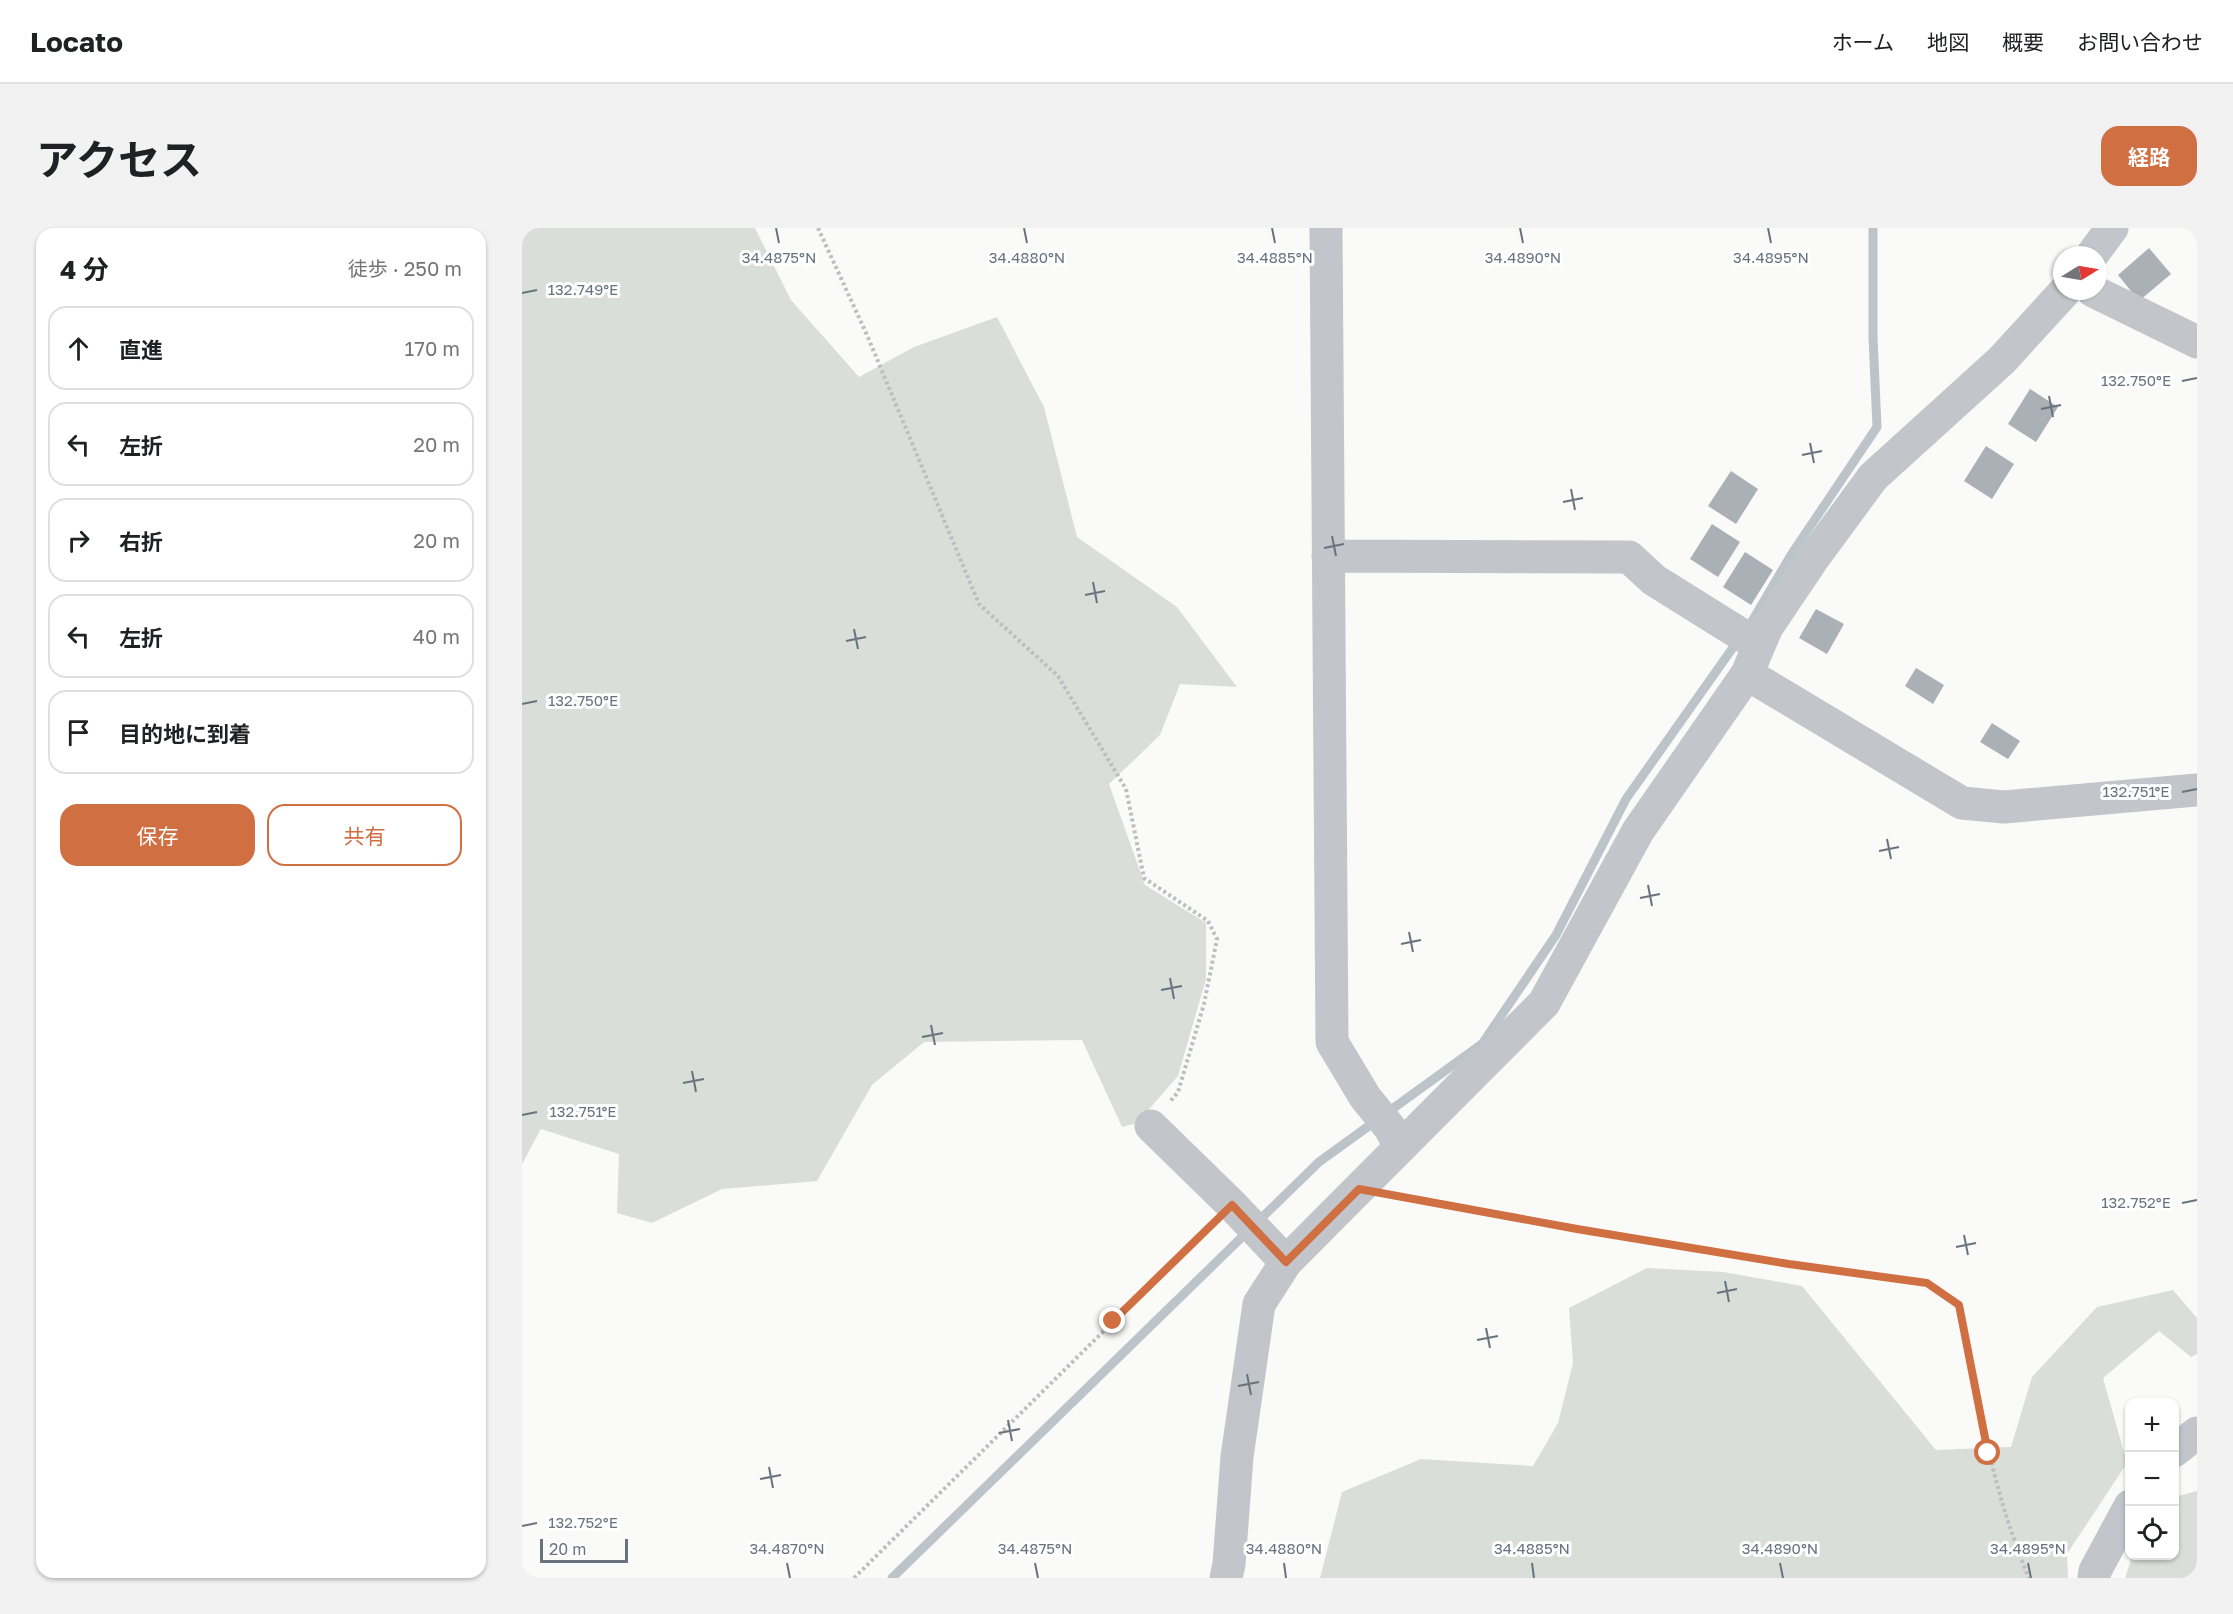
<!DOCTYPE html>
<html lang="ja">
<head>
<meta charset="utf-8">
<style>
	:root { --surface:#fff; --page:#f2f2f2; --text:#202124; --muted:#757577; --line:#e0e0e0; --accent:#d06f42 }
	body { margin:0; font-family:"Golos Text","Noto Sans JP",sans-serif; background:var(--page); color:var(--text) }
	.controls { position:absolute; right:18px; bottom:18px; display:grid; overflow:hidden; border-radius:12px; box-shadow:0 2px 4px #0004 }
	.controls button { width:54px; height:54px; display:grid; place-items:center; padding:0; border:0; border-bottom:2px solid var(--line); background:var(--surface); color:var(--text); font:30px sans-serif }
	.compass { position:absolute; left:1531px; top:18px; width:54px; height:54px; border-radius:50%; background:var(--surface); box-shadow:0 2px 4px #0004; rotate:79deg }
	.scale { position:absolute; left:18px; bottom:15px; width:88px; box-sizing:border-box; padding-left:6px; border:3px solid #68737f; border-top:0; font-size:16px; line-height:21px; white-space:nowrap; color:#68737f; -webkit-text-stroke:4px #fff; paint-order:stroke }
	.stop { position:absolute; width:18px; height:18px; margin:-14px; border:4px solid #d06f42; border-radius:50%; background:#fff }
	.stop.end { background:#d06f42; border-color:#fff; box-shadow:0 2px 6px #0008 }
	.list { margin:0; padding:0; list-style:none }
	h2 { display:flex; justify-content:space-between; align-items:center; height:78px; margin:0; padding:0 24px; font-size:26px }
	h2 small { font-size:20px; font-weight:400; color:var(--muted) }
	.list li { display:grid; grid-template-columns:39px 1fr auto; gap:18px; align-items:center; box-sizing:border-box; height:84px; margin:0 12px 12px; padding:0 12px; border:2px solid var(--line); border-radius:18px }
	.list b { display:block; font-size:22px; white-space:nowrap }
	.list em { font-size:20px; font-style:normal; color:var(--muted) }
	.actions { display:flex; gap:12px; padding:18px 24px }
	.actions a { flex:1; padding:14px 0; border:2px solid var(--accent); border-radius:18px; text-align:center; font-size:21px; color:var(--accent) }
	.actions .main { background:var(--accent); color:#fff }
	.icon { flex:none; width:33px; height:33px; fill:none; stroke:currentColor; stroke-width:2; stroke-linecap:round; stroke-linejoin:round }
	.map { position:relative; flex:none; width:1675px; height:1350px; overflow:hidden; border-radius:18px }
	header { display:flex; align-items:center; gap:36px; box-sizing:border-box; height:84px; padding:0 30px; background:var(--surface); border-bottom:2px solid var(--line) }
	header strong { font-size:28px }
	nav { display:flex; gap:33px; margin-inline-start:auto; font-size:21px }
	.intro { display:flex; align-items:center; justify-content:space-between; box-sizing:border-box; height:144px; padding:0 36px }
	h1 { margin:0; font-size:42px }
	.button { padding:15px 27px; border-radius:18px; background:var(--accent); color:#fff; font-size:21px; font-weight:700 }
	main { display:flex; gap:36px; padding:0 36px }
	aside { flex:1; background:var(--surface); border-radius:18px; box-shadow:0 2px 4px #0004 }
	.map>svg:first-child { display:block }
	.green { fill:#daded8 }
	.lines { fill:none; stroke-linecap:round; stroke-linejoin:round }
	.stream { stroke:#bcc4c9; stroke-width:9 }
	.building { fill:#aab0b6 }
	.path { stroke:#bcbec1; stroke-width:4; stroke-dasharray:3 3; stroke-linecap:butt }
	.street { stroke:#c2c5c9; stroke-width:33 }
	.route { stroke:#d06f42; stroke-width:8 }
	.ticks { fill:none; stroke:#68737f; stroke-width:2 }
	.ticks-label { font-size:15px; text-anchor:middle; fill:#68737f; stroke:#fff; stroke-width:6; stroke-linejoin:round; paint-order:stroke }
</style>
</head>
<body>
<header>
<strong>Locato</strong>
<nav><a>ホーム</a><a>地図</a><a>概要</a><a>お問い合わせ</a></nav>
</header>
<div class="intro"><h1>アクセス</h1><a class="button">経路</a></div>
<main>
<aside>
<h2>4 分<small>徒歩 · 250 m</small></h2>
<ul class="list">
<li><svg class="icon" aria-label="ahead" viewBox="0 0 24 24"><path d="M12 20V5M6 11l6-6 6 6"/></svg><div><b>直進</b></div><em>170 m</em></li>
<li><svg class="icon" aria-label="left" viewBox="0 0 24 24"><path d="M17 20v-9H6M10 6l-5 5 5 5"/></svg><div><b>左折</b></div><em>20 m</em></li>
<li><svg class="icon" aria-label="right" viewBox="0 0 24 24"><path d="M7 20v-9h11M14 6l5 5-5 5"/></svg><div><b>右折</b></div><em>20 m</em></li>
<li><svg class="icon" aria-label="left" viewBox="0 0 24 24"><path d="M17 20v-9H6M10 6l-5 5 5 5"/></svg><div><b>左折</b></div><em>40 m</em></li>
<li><svg class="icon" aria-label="arrive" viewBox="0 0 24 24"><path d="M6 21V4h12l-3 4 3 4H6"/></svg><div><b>目的地に到着</b></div></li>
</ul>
<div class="actions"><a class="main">保存</a><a>共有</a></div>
</aside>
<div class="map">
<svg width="1675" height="1350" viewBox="0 0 1675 1350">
	<rect width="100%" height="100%" fill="#fafaf8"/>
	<path class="green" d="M0 0H233L269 72 337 149 392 119 475 89 522 179 555 309 655 379 715 459 658 456 638 507 587 556 623 657 684 695V751L656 848 615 895 600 899 560 812 402 814 350 857 295 953 200 961 130 995 95 985 97 926 19 901 0 936Z
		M1125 1040 1201 1044 1280 1058 1414 1222 1489 1219 1510 1149 1575 1079 1651 1062 1675 1090V1126L1669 1129 1637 1103 1581 1150 1605 1235 1545 1326 1546 1350H798L820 1264 899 1231 1011 1238 1036 1195 1051 1135 1047 1080Z
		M1675 1263V1350H1603L1610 1328H1652L1653 1274 1657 1268Z"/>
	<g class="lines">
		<path class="stream" d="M1229 395 1269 327 1355 199 1351 109V0
			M370 1350 797 934 960 816 1034 707 1104 571 1217 411"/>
	</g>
	<path class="building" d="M1627 20 1649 46 1617 73 1596 47Z
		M1508 161 1536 179 1514 214 1486 196Z
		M1464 218 1492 236 1470 271 1442 253Z
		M1209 243 1236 261 1214 296 1186 278Z
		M1190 296 1218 314 1196 349 1168 331Z
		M1223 324 1251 342 1229 377 1201 359Z
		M1294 381 1322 396 1305 426 1277 410Z
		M1394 440 1422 457 1411 476 1383 458Z
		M1470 495 1498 513 1486 531 1458 514Z"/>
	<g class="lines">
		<path class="path" d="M296 0 345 107 457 376 536 448 604 561 622 650 686 693 695 711 682 776 656 864 647 875
			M874 968 1267 1036 1405 1055 1437 1077C1455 1169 1470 1263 1507 1350
			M332 1350 688 998"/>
		<path class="street" d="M804 0 810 814 843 869 868 900 878 918
			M1570 27 1590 0
			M1571 63 1675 114
			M806 328 1107 329 1132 352 1236 417
			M1225 446 1440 575 1482 579 1675 562
			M629 898 710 977 764 1034
			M1652 1223 1675 1205
			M704 1350 707 1336 715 1229 737 1076 764 1034 1022 775 1116 603 1225 446 1245 399 1290 332 1351 249 1480 132 1543 63
			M1572 1350 1573 1343 1608 1278"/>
	</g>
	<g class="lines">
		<path class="route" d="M591 1093 710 977 764 1034 837 961 1055 1001 1267 1036 1405 1055 1437 1077 1466 1225"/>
	</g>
	<path class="ticks" d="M254 0 257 15M502 0 505 15M750 0 753 15M998 0 1001 15M1246 0 1249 15M0 65 15 62M1660 153 1675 150M1527 168 1531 189M1519 181 1539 177M1288 215 1292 235M1280 227 1300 223M1049 261 1053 282M1041 274 1061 270M810 308 814 328M802 320 822 316M571 354 575 375M563 367 583 363M332 401 336 421M324 413 344 409M0 476 15 473M1660 564 1675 561M1365 611 1369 631M1357 623 1377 619M1126 657 1130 678M1118 670 1138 666M887 704 891 724M879 716 899 712M648 750 652 771M639 762 660 758M409 797 413 817M400 809 421 805M170 843 174 864M161 855 182 851M0 887 15 884M1660 975 1675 972M1442 1007 1446 1027M1434 1019 1454 1015M1203 1053 1207 1074M1195 1065 1215 1061M964 1100 968 1120M955 1112 976 1108M725 1146 729 1167M716 1158 737 1154M486 1192 490 1213M477 1205 498 1201M247 1239 251 1260M238 1251 259 1247M0 1298 15 1295M265 1335 268 1350M513 1335 516 1350M762 1335 764 1350M1010 1335 1012 1350M1258 1335 1261 1350M1506 1335 1509 1350"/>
	<g class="ticks-label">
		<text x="257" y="35">34.4875°N</text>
		<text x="505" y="35">34.4880°N</text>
		<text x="753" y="35">34.4885°N</text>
		<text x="1001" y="35">34.4890°N</text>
		<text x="1249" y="35">34.4895°N</text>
		<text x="61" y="67">132.749°E</text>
		<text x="1614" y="158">132.750°E</text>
		<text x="61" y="478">132.750°E</text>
		<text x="1614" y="569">132.751°E</text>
		<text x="61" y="889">132.751°E</text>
		<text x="1614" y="980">132.752°E</text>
		<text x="61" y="1300">132.752°E</text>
		<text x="265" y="1326">34.4870°N</text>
		<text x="513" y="1326">34.4875°N</text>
		<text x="762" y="1326">34.4880°N</text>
		<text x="1010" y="1326">34.4885°N</text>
		<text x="1258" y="1326">34.4890°N</text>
		<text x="1506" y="1326">34.4895°N</text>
	</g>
</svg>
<div class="controls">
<button>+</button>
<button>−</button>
<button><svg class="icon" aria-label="locate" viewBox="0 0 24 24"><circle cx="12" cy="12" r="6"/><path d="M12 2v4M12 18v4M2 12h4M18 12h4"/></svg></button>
</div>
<svg class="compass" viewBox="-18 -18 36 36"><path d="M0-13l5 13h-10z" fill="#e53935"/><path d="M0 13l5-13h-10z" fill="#757577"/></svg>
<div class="scale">20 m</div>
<div class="stop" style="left:1466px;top:1225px"></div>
<div class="stop end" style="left:591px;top:1093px"></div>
</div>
</main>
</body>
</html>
